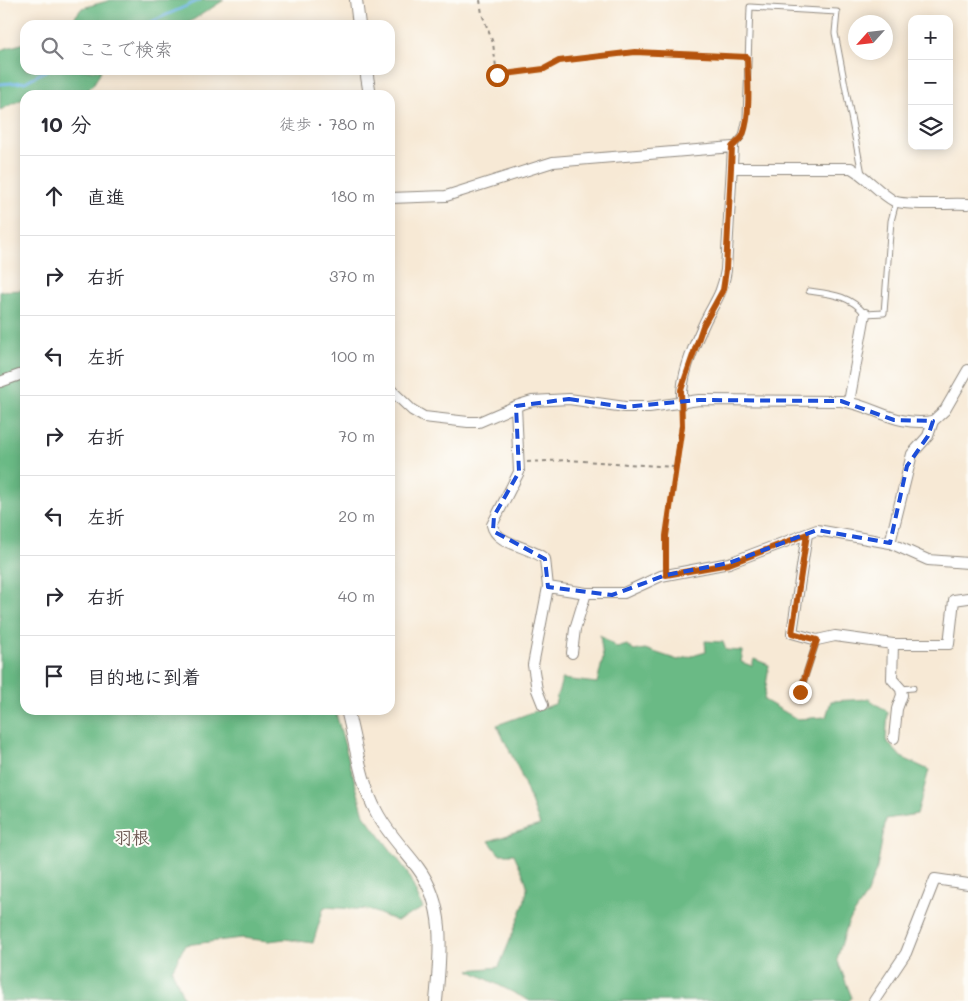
<!DOCTYPE html>
<html lang="ja">
<head>
<meta charset="utf-8">
<style>
	:root { --surface:#fff; --page:#f7f7f7; --text:#2b2b33; --muted:#7c7c81; --line:#e1e1e2 }
	body { margin:0; font-family:Mali,"Klee One",sans-serif; background:var(--page); color:var(--text) }
	.controls { position:absolute; right:15px; top:15px; display:grid; overflow:hidden; border-radius:10px; box-shadow:0 2px 12px #0003 }
	.controls button { width:45px; height:45px; display:grid; place-items:center; padding:0; border:0; border-bottom:1px solid var(--line); background:var(--surface); color:var(--text); font:25px sans-serif }
	.compass { position:absolute; left:848px; top:15px; width:45px; height:45px; border-radius:50%; background:var(--surface); box-shadow:0 2px 12px #0003; rotate:243deg }
	.stop { position:absolute; width:15px; height:15px; margin:-11px; border:4px solid #b45309; border-radius:50%; background:#fff }
	.stop.end { background:#b45309; border-color:#fff; box-shadow:0 1px 5px #0008 }
	.list { margin:0; padding:0; list-style:none }
	h2 { display:flex; justify-content:space-between; align-items:center; height:65px; margin:0; padding:0 20px; font-size:21px }
	h2 small { font-size:16px; font-weight:400; color:var(--muted) }
	.list li { display:grid; grid-template-columns:32px 1fr auto; gap:15px; align-items:center; box-sizing:border-box; height:80px; padding:0 20px; border-top:1px solid var(--line) }
	.list b { display:block; font-size:19px; white-space:nowrap }
	.list em { font-size:16px; font-style:normal; color:var(--muted) }
	.icon { flex:none; width:28px; height:28px; fill:none; stroke:currentColor; stroke-width:2; stroke-linecap:round; stroke-linejoin:round }
	.map { position:relative; flex:none; width:968px; height:1001px; overflow:hidden }
	.search { position:absolute; background:var(--surface); box-shadow:0 2px 12px #0003; left:20px; top:20px; width:375px; height:55px; display:flex; align-items:center; gap:12px; box-sizing:border-box; padding:0 18px; border-radius:15px; color:var(--muted); font-size:19px }
	.panel { position:absolute; background:var(--surface); box-shadow:0 2px 12px #0003; left:20px; top:90px; width:375px; height:625px; border-radius:15px }
	.map>svg:first-child { display:block }
	.forest { fill:#6aba85; stroke:#4a7258 }
	.lines { fill:none; stroke-linecap:round; stroke-linejoin:round }
	.stream { stroke:#6fb5e6; stroke-width:3 }
	.service-casing { stroke:#918a80; stroke-width:7 }
	.minor-casing { stroke:#918a80; stroke-width:12 }
	.tertiary-casing { stroke:#918a80; stroke-width:14 }
	.path { stroke:#918a80; stroke-width:2; stroke-dasharray:4 4; stroke-linecap:butt }
	.service { stroke:#fff; stroke-width:5 }
	.minor { stroke:#fff; stroke-width:10 }
	.tertiary { stroke:#fff; stroke-width:12 }
	.route { stroke:#b45309; stroke-width:6 }
	.marked { fill:none; stroke:#1d4ed8; stroke-width:4; stroke-dasharray:10 6; stroke-linejoin:round }
	.labels { text-anchor:middle; dominant-baseline:central; stroke-width:4; stroke-linejoin:round; paint-order:stroke }
	.neighbourhood-label { font-size:18px; font-weight:bold; fill:#6b5750; stroke:#fdfcf7 }
</style>
</head>
<body>
<div class="map">
<svg width="968" height="1001" viewBox="0 0 968 1001">
	<rect width="100%" height="100%" fill="#fdfcf7"/>
	<filter id="ink" filterUnits="userSpaceOnUse"><feTurbulence type="fractalNoise" baseFrequency=".02" numOctaves="2"/><feDisplacementMap in="SourceGraphic" scale="10" xChannelSelector="R" yChannelSelector="G"/><feConvolveMatrix kernelMatrix="1 2 1 2 8 2 1 2 1" color-interpolation-filters="sRGB"/></filter>
	<filter id="wash" filterUnits="userSpaceOnUse"><feTurbulence type="fractalNoise" baseFrequency=".0096" numOctaves="4" result="noise"/><feDisplacementMap in="SourceGraphic" scale="20" xChannelSelector="R" yChannelSelector="G"/><feGaussianBlur stdDeviation="1.12" result="paint"/><feColorMatrix in="noise" values="0 0 0 0 0 0 0 0 0 0 0 0 0 0 0 0 0 1.4 0 .05"/><feComposite in="paint" operator="in"/></filter>
	<g filter="url(#wash)">
		<rect width="100%" height="100%" fill="#f7e9d5"/>
		<path class="forest" d="M111 0H224L185 25H53L58 22H71L82 8Z
			M25 43V70H101C88 100 77 95 48 95L45 89 31 95H25V98L0 110V50Z
			M25 290V710H335L364 815 406 870 423 908 397 921 370 910 324 907 313 943 285 939 269 941 241 938 185 945 172 970 185 1001H0V291Z
			M600 635 617 648 627 645 634 651 645 649 678 660 706 652 705 641 723 642 726 650 743 651 741 662 752 666 754 659 769 665 764 700 797 719 826 717 831 701 869 699 888 712 886 740 901 757 929 770 917 814 886 819 877 868 866 896 848 923 837 959 852 998 848 1001H530L469 970 499 967C505 951 529 898 527 886 525 876 518 864 514 854H499L489 841 540 825 519 770 497 725 555 704 562 679 597 683 603 658Z"/>
		<g class="lines">
			<path class="stream" d="M144 25 200 0
				M0 84 25 82 47 70"/>
		</g>
	</g>
	<g filter="url(#ink)">
		<g class="lines">
			<defs>
				<path id="service" d="M733 147 742 136 746 118 750 7 837 12 835 33 862 174
					M809 291C831 294 850 295 865 314L884 313 891 221 896 202
					M901 689 913 688
					M800 692 817 640"/>
				<path id="minor" d="M732 168H851C867 177 878 192 894 201 903 206 954 203 968 204
					M390 198 446 196 553 162 733 147 726 270C722 297 713 303 703 326 692 350 680 378 682 404
					M0 382 25 373
					M390 389 412 410 424 417 468 422H479L516 406 532 401 569 399 625 407H649L699 400 841 401C876 406 894 427 933 421
					M849 402 865 314
					M516 406 519 472 492 525C496 545 530 546 545 559L548 587 533 665 537 690 543 705
					M807 534 792 633 817 640 835 636 893 644H949L954 600 968 598
					M890 543 912 454 928 436 933 421 945 410 968 370
					M548 587 586 593H624L661 576 729 563 817 530 890 543 928 560 968 563
					M893 644 892 679 901 689 902 695 897 709 894 738
					M572 653 575 629 586 593
					M874 1001 906 953 935 879 968 884"/>
				<path id="tertiary" d="M356 0 359 25
					M366 70 370 95
					M347 710C356 743 360 782 377 813 388 834 404 849 418 868 447 907 440 956 436 1001"/>
			</defs>
			<use href="#service" class="service-casing"/>
			<use href="#minor" class="minor-casing"/>
			<use href="#tertiary" class="tertiary-casing"/>
			<path class="path" d="M480 0 482 14 493 43 497 75 544 69 559 61 635 52 742 57
				M527 462 568 460 674 467
				M665 565 666 536 682 413"/>
			<use href="#service" class="service"/>
			<use href="#minor" class="minor"/>
			<use href="#tertiary" class="tertiary"/>
		</g>
	</g>
	<g class="lines" filter="url(#ink)">
		<path class="route" d="M497 75 544 69 559 61 635 52 747 57C748 78 751 115 743 135 741 139 736 143 732 147L726 270 723 290 703 326 681 390 682 426 666 536V575L729 564 807 534 792 633 817 640 800 692"/>
	</g>
	<path class="marked" d="M569 399 625 407 699 400 841 401 894 420 933 421 928 436 907 466 890 543 817 530 729 563 666 575 612 595 548 587 545 559 493 531 494 516 519 472 516 406Z"/>
	<g class="labels">
		<g class="neighbourhood-label">
			<text x="132" y="837">羽根</text>
		</g>
	</g>
</svg>
<div class="controls">
<button>+</button>
<button>−</button>
<button><svg class="icon" aria-label="layers" viewBox="0 0 24 24"><path d="M12 4l9 5-9 5-9-5zM3 14l9 5 9-5"/></svg></button>
</div>
<svg class="compass" viewBox="-18 -18 36 36"><path d="M0-13l5 13h-10z" fill="#e53935"/><path d="M0 13l5-13h-10z" fill="#7c7c81"/></svg>
<div class="stop" style="left:497px;top:75px"></div>
<div class="stop end" style="left:800px;top:692px"></div>
<div class="search"><svg class="icon" aria-label="search" viewBox="0 0 24 24"><circle cx="10" cy="10" r="6"/><path d="M15 15l6 6"/></svg>ここで検索</div>
<section class="panel">
<h2>10 分<small>徒歩 · 780 m</small></h2>
<ul class="list">
<li><svg class="icon" aria-label="ahead" viewBox="0 0 24 24"><path d="M12 20V5M6 11l6-6 6 6"/></svg><div><b>直進</b></div><em>180 m</em></li>
<li><svg class="icon" aria-label="right" viewBox="0 0 24 24"><path d="M7 20v-9h11M14 6l5 5-5 5"/></svg><div><b>右折</b></div><em>370 m</em></li>
<li><svg class="icon" aria-label="left" viewBox="0 0 24 24"><path d="M17 20v-9H6M10 6l-5 5 5 5"/></svg><div><b>左折</b></div><em>100 m</em></li>
<li><svg class="icon" aria-label="right" viewBox="0 0 24 24"><path d="M7 20v-9h11M14 6l5 5-5 5"/></svg><div><b>右折</b></div><em>70 m</em></li>
<li><svg class="icon" aria-label="left" viewBox="0 0 24 24"><path d="M17 20v-9H6M10 6l-5 5 5 5"/></svg><div><b>左折</b></div><em>20 m</em></li>
<li><svg class="icon" aria-label="right" viewBox="0 0 24 24"><path d="M7 20v-9h11M14 6l5 5-5 5"/></svg><div><b>右折</b></div><em>40 m</em></li>
<li><svg class="icon" aria-label="arrive" viewBox="0 0 24 24"><path d="M6 21V4h12l-3 4 3 4H6"/></svg><div><b>目的地に到着</b></div></li>
</ul>
</section>
</div>
</body>
</html>
